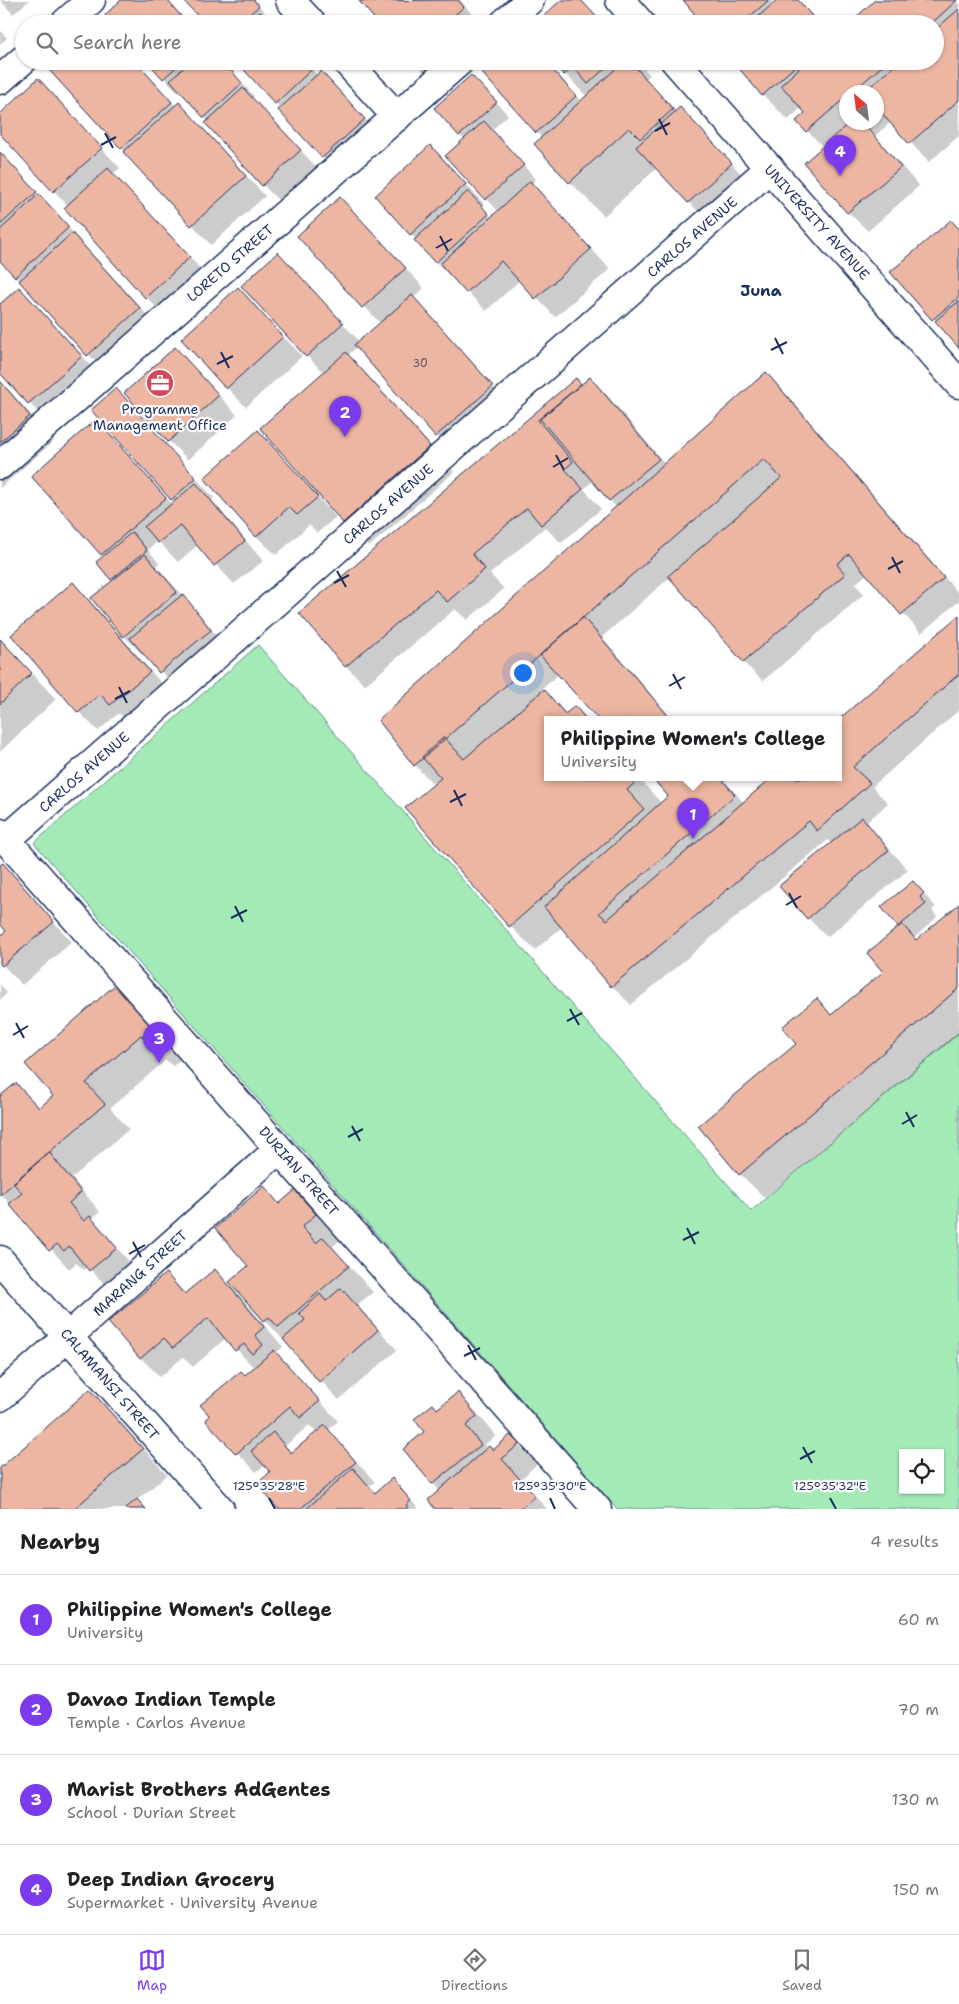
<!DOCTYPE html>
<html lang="en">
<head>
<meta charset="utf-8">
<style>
	:root { --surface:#fff; --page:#f2f2f2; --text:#202124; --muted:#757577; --line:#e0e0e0; --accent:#7c3aed }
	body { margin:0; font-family:"Shantell Sans",sans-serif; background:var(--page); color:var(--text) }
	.controls { position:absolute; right:15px; bottom:15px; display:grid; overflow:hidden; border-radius:0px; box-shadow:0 1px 4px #0004 }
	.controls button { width:45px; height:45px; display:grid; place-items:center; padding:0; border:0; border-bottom:1px solid var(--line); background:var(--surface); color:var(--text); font:25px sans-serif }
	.compass { position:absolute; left:839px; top:85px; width:45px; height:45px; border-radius:50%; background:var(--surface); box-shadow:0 1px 4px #0004; rotate:332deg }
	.you { position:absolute; left:522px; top:672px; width:18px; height:18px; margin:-12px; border:4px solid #fff; border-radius:50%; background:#1a73e8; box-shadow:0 0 0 8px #1a73e833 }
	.badge { display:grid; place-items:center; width:32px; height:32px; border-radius:50%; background:var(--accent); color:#fff; font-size:16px; font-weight:700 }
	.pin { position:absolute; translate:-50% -41px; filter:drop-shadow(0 1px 2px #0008) }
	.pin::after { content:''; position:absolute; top:26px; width:18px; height:15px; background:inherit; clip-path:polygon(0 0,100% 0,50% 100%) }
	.popup { position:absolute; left:544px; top:716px; width:298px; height:65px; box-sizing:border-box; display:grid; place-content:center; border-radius:0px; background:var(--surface); filter:drop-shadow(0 1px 4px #0005); font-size:16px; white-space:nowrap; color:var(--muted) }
	.popup b { font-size:19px; color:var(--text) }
	.popup::after { content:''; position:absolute; left:50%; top:100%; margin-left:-10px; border:10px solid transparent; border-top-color:var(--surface) }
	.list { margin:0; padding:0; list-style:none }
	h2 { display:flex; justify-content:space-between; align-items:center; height:65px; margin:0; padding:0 20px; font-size:21px }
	h2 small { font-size:16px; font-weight:400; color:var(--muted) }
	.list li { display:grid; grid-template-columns:32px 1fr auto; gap:15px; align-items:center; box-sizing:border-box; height:90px; padding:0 20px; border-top:1px solid var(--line) }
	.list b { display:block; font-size:19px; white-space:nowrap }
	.list p { margin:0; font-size:16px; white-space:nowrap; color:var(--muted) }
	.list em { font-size:16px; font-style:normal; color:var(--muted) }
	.icon { flex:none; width:28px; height:28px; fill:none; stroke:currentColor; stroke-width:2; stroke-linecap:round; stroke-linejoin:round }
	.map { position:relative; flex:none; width:959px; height:1509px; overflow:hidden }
	.search { position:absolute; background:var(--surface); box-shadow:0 1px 4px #0004; left:15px; right:15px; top:15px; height:55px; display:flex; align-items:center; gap:12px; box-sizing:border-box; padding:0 18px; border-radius:28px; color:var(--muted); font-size:19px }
	.sheet { height:425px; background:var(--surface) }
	nav { display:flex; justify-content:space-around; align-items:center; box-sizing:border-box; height:70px; border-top:1px solid var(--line); background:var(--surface); font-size:14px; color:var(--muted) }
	nav a { display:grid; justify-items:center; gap:2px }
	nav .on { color:var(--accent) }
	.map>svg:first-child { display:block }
	.green { fill:#a4eab7; stroke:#608c8a; fill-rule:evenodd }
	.shadow { fill:#0003; fill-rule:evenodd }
	.building { fill:#edb6a2; stroke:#1b2f5e }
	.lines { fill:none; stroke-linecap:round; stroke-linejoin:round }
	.minor-casing { stroke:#1b2f5e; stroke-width:31 }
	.minor { stroke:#fff; stroke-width:28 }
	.ticks { fill:none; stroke:#1b2f5e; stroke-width:2 }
	.labels { text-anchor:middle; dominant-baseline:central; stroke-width:4.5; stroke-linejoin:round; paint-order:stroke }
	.number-label { font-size:11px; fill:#50516f }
	.street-label { font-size:14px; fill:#1b2f5e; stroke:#fff }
	.poi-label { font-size:14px; fill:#1b2f5e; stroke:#fff }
	.quarter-label { font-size:16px; font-weight:bold; fill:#1b2f5e; stroke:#fff }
	.ticks-label { font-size:12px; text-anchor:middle; fill:#1b2f5e; stroke:#fff; stroke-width:4.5; stroke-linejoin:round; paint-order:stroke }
</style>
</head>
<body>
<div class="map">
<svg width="959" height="1509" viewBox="0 0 959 1509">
	<rect width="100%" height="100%" fill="#fff"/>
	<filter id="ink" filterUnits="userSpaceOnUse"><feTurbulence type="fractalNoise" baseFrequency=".02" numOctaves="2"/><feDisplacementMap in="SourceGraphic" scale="10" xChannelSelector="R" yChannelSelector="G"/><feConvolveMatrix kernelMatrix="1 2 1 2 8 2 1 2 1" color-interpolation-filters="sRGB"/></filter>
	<g filter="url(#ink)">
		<path class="green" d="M258 645 751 1211 959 1032V1509H617L34 843ZM903 1453H940V1490H903Z"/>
		<path class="shadow" d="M0 0H30L13 14Z
			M123 0H167L188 24H115Z
			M185 0H253L271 19 268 22 270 24H207Z
			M361 0H460L480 24H380Z
			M684 0H771L775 4 779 0H798L820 24H705Z
			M877 0 959 1V136L929 162 891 122 875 136 919 186 868 231 848 212 823 147 798 121 807 113 802 107 788 120 763 95 735 61H935V24H850ZM846 92H876V122H846Z
			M0 30 7 38 0 44Z
			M135 61 176 106 179 104 198 123 265 196 211 245 52 71Z
			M148 61H222L254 96 252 98 319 170 282 204 263 185 180 89 177 91Z
			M305 61 318 76 340 92 383 139 342 177 280 110 282 109 276 103Z
			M413 61H441L426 74Z
			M496 61H546L582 102 587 97 553 61H637L650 75 645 79 677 112 680 108 744 177 701 215 657 168 604 216 570 182 542 138 483 73Z
			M38 80 120 168 113 174 208 277 165 316 146 297 68 206 0 132V115Z
			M484 89 508 115 491 131 536 179 531 184 610 269 555 317 520 280 486 311 450 274 449 275 436 262 411 234 449 166 484 204 482 206 492 218 499 212 447 156 465 140 460 135Z
			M0 152 159 328 107 374 1 261 0 262Z
			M340 198 424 288 413 298 511 406 455 455 357 347 348 355 371 379 454 472 369 547 344 522 324 373 307 356 278 254 360 342 381 324 299 236Z
			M959 230V346L892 272Z
			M19 288 100 375 48 423 0 371V305Z
			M238 289 302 356 246 407 227 388Z
			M194 368 237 415 188 460 169 441Z
			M766 374 785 393 959 594V601L921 633 867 574 855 584 864 594 763 681 743 662 670 577 602 637 673 720H601L559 674 542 689 567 714 575 707 587 720H548V778H639L661 803 670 796 653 778H722L744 803 773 778H838V722L959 617V710L872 787 888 803 866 823 908 870 827 937 808 918 832 844 828 840 631 1005 612 986 562 927 535 950 510 926 434 785 415 765 617 508 593 481 584 489 601 509 561 543 545 527 490 574 504 589 467 620 455 609 365 685 346 666 301 613 576 380 582 385 590 378 609 397 665 464Z
			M0 380 54 441 0 488Z
			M116 390 214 498 212 500 263 561 234 584 198 545 178 562 158 541 148 550 159 563 156 566 195 609 223 643 173 685 145 653 143 655 122 634 114 581 104 557 32 476 96 421 172 504 175 502 171 499Z
			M258 432 336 517 317 533 309 525 276 555 256 536Z
			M73 584 92 603 168 691 130 724 119 713 98 731 79 712Z
			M0 640 56 699 0 752Z
			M2 865 72 942 22 985 0 962V937L7 931 0 922V867Z
			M913 882 936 907 932 910 937 917 914 938 917 941 959 906V1034L765 1198 740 1174 816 1000 832 1016 884 972 900 927 883 907Z
			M0 984 7 993 0 1000Z
			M115 987 140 1012 181 1059 173 1066 166 1060 110 1108 129 1129 72 1178 100 1212 91 1219 135 1268 109 1289 87 1266 84 1270 76 1263 69 1269 0 1193V1098L16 1084 40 1108 55 1096Z
			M264 1188 281 1205 295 1192 340 1240 332 1247 373 1292 357 1305 397 1350 339 1400 265 1320 250 1266Z
			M215 1270 234 1289 283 1347 276 1353 338 1421 328 1430 375 1482 369 1486 376 1494 392 1480 419 1509H280L272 1473 265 1465 256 1472 207 1421 255 1369 226 1338 193 1367 183 1357 160 1377 141 1358 166 1274 186 1294ZM309 1425 317 1433 293 1453 285 1446Z
			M90 1391 115 1416 167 1475 137 1500 146 1509H0V1469Z
			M458 1394 477 1413 496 1436 484 1445 487 1449 493 1451 510 1436 537 1464 521 1479 547 1509H437L440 1491 433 1483 426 1432 437 1411Z"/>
		<path class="building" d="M121 0H167L181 16 172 24H113L105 15Z
			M183 0H254L259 6 239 24H205Z
			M458 0 464 7 444 24H379L359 1Z
			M561 0H581L603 24H535Z
			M683 0H769L741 24H703Z
			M777 0H798L819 24H750Z
			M875 0H957L931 24H849Z
			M959 9V100L909 144 876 107V92H864L899 61H935V30Z
			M260 12 271 24H247Z
			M60 61H135L172 102 121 149 50 71Z
			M147 61H183L163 79Z
			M191 61H223L242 83 204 118 170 80Z
			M236 61H305L312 69 275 104Z
			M494 61H545L576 96 536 133 482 73Z
			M551 61H613L588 84 573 67 564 75Z
			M624 61H630L673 109 640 139 629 128 569 183 534 144Z
			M733 61H801L762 96Z
			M807 61H888L852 92H846V97L806 132 796 121 805 113 781 85Z
			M321 71 365 119 322 158 278 110Z
			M471 75 497 102 459 136 434 108Z
			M38 78 102 148 53 192 0 134V114Z
			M243 88 301 150 262 186 205 123Z
			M179 102 246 176 191 226 123 152Z
			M680 107 732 163 688 203 636 147Z
			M484 121 524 165 485 200 445 156Z
			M850 122H863L901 167 847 213 804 163Z
			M430 145 466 184 410 235 375 196Z
			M0 152 37 192 0 225Z
			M108 168 190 257 145 298 64 208Z
			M530 181 591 249 535 299 501 261 466 293 440 264Z
			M468 191 489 214 435 263 414 240Z
			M39 194 69 227 15 277 0 261V230Z
			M340 197 406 268 362 308 297 236Z
			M951 220 959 229V297L932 320 890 272Z
			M72 233 140 308 87 356 19 281Z
			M278 252 343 323 306 357 241 286Z
			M19 287 82 356 28 404 0 373V304Z
			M238 287 283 337 226 389 181 339Z
			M412 295 493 386 435 437 354 345Z
			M959 301V348L935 321Z
			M175 347 219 395 168 442 124 393Z
			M346 352 430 446 343 523 260 428Z
			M766 372 944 578 901 615 849 554 837 564 845 574 743 662 668 576 781 478 764 459 414 766 378 720Z
			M590 377 659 459 609 501 540 419Z
			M576 378 581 384 538 420 573 462 565 469 583 489 541 525 527 508 472 554 485 569 447 602 436 590 345 667 299 613Z
			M0 381 30 416 0 442Z
			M116 388 196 478 171 500 91 410Z
			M96 419 166 498 101 555 31 476Z
			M258 430 318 497 297 515 289 507 256 537 204 478Z
			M196 483 245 541 214 566 180 525 158 543 144 527Z
			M132 532 147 550 111 580 96 562Z
			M145 554 177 592 123 637 91 598Z
			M73 582 150 672 110 705 100 694 78 713 11 635Z
			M183 594 211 630 159 673 130 638Z
			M959 615V674L853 767 870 783 817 831 809 821 611 987 544 907 668 796 652 778H721L735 795 599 913 607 920 771 778H838V720Z
			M583 617 672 720H599L540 655Z
			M0 639 32 673 0 704Z
			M544 689 565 714 575 706 587 720H548V778H638L639 779 627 790 644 809 509 927 405 808 441 778 422 757 444 737 464 759Z
			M862 817 889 850 807 919 779 886Z
			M3 863 54 922 2 966 0 964V936L6 931 0 924V865Z
			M913 881 924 893 920 897 926 904 898 927 881 907Z
			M959 904V988L739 1175 698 1126 796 1044 782 1027 817 998 831 1015 883 972 867 953 902 924 916 940Z
			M115 985 157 1033 147 1042 141 1035 86 1083 105 1104 0 1195V1096L16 1083 39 1108 53 1096 25 1064Z
			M49 1152 81 1192 69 1203 84 1221 90 1216 117 1248 89 1271 69 1246 64 1251 57 1244 49 1251 9 1204 22 1193 13 1183Z
			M264 1186 279 1204 295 1190 316 1214 302 1227 316 1243 323 1237 349 1266 278 1327 269 1317 264 1321 229 1282 248 1266 215 1228Z
			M215 1269 264 1327 255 1335 263 1345 252 1354 244 1344 235 1351 208 1318 173 1348 164 1338 140 1359 108 1322 166 1273 184 1294Z
			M341 1288 378 1330 319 1382 283 1339 305 1320 299 1313 320 1294 326 1301Z
			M274 1350 320 1401 300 1418 290 1406 236 1454 206 1421 209 1415 200 1405 241 1371 245 1375Z
			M90 1389 143 1449 74 1509H0V1468Z
			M458 1392 477 1416 466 1426 481 1445 432 1484 403 1449 424 1432 414 1419 433 1404 437 1409Z
			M325 1425 356 1462 300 1509H278L257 1484 270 1472 251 1451 273 1432 291 1453Z
			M510 1435 519 1444 502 1459 535 1496 520 1509H435L428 1500 489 1446 493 1450Z
			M353 1468 375 1493 392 1478 411 1501 406 1505 409 1509H306Z
			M137 1499 146 1509H125Z"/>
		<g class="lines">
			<defs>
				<path id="minor" d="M290 0 312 24
					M620 0 641 24
					M64 24 91 0
					M503 24 530 0
					M346 61 397 117
					M675 61 959 384
					M0 80 24 59
					M0 465 460 61
					M0 833 597 1509
					M6 840 770 168
					M0 1260 220 1509
					M0 1397 279 1149"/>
			</defs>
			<use href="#minor" class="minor-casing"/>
			<use href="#minor" class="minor"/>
		</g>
	</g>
	<path class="ticks" d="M659 119 667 135M655 131 670 123M105 133 113 148M101 145 116 137M440 236 448 251M436 248 452 239M775 338 783 354M771 350 787 342M221 352 229 368M217 364 233 356M556 455 564 470M553 467 568 458M892 557 900 573M888 569 903 561M337 571 346 587M334 583 349 575M673 674 681 689M669 686 685 677M119 687 127 703M115 699 130 691M454 790 462 806M450 802 466 794M789 893 797 908M786 905 801 896M235 906 243 922M231 918 247 910M570 1009 579 1025M567 1021 582 1013M16 1023 24 1038M13 1035 28 1026M906 1112 914 1127M902 1124 917 1115M352 1126 360 1141M348 1137 363 1129M687 1228 695 1244M683 1240 699 1232M133 1242 141 1257M129 1254 145 1245M468 1345 476 1360M464 1356 480 1348M803 1447 812 1463M800 1459 815 1451M269 1498 275 1509M550 1498 555 1509M830 1498 836 1509"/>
	<defs>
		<symbol id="office-disc" viewBox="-11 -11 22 22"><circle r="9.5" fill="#d1495b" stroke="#fff"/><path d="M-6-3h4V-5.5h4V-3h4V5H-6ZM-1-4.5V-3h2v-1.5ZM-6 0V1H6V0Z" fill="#fff"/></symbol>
	</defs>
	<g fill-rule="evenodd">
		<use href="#office-disc" x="144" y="367" width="32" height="32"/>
	</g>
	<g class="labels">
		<g class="number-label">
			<text x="420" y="363">30</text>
		</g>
		<g class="street-label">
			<text transform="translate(817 222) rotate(48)">UNIVERSITY AVENUE</text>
			<text transform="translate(692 237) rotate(-41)">CARLOS AVENUE</text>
			<text transform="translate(230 263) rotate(-41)">LORETO STREET</text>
			<text transform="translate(388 504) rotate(-41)">CARLOS AVENUE</text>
			<text transform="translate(84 772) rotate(-41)">CARLOS AVENUE</text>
			<text transform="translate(299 1171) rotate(49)">DURIAN STREET</text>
			<text transform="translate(140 1273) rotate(-42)">MARANG STREET</text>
			<text transform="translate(110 1384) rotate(49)">CALAMANSI STREET</text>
		</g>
		<g class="poi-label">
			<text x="160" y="409">Programme<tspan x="160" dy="16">Management Office</tspan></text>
		</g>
		<g class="quarter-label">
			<text x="761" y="290">Juna</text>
		</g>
	</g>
	<g class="ticks-label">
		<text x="269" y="1490">125°35'28"E</text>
		<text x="550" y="1490">125°35'30"E</text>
		<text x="830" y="1490">125°35'32"E</text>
	</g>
</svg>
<div class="controls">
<button><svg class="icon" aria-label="locate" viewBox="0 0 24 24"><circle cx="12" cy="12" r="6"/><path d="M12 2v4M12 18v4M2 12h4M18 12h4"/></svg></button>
</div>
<svg class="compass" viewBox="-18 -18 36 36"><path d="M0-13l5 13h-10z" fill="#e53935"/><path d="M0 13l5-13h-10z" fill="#757577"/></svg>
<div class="you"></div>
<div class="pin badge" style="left:693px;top:839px">1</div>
<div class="popup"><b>Philippine Women's College</b>University</div>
<div class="pin badge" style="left:345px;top:437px">2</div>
<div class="pin badge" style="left:159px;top:1063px">3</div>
<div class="pin badge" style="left:840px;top:176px">4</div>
<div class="search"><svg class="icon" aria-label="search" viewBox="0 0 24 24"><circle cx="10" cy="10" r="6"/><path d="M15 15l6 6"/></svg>Search here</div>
</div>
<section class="sheet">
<h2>Nearby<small>4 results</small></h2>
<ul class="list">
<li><span class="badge">1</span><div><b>Philippine Women's College</b><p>University</p></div><em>60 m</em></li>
<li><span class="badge">2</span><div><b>Davao Indian Temple</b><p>Temple · Carlos Avenue</p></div><em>70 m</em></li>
<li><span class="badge">3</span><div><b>Marist Brothers AdGentes</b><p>School · Durian Street</p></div><em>130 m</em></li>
<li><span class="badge">4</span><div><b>Deep Indian Grocery</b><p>Supermarket · University Avenue</p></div><em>150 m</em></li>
</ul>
</section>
<nav>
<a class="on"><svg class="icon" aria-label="map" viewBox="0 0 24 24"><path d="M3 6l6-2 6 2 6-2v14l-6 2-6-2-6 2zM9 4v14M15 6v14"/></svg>Map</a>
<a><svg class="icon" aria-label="directions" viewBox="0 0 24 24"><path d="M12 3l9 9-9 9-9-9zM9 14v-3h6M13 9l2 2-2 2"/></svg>Directions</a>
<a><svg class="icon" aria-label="saved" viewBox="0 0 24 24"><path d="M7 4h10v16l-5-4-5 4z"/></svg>Saved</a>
</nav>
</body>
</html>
